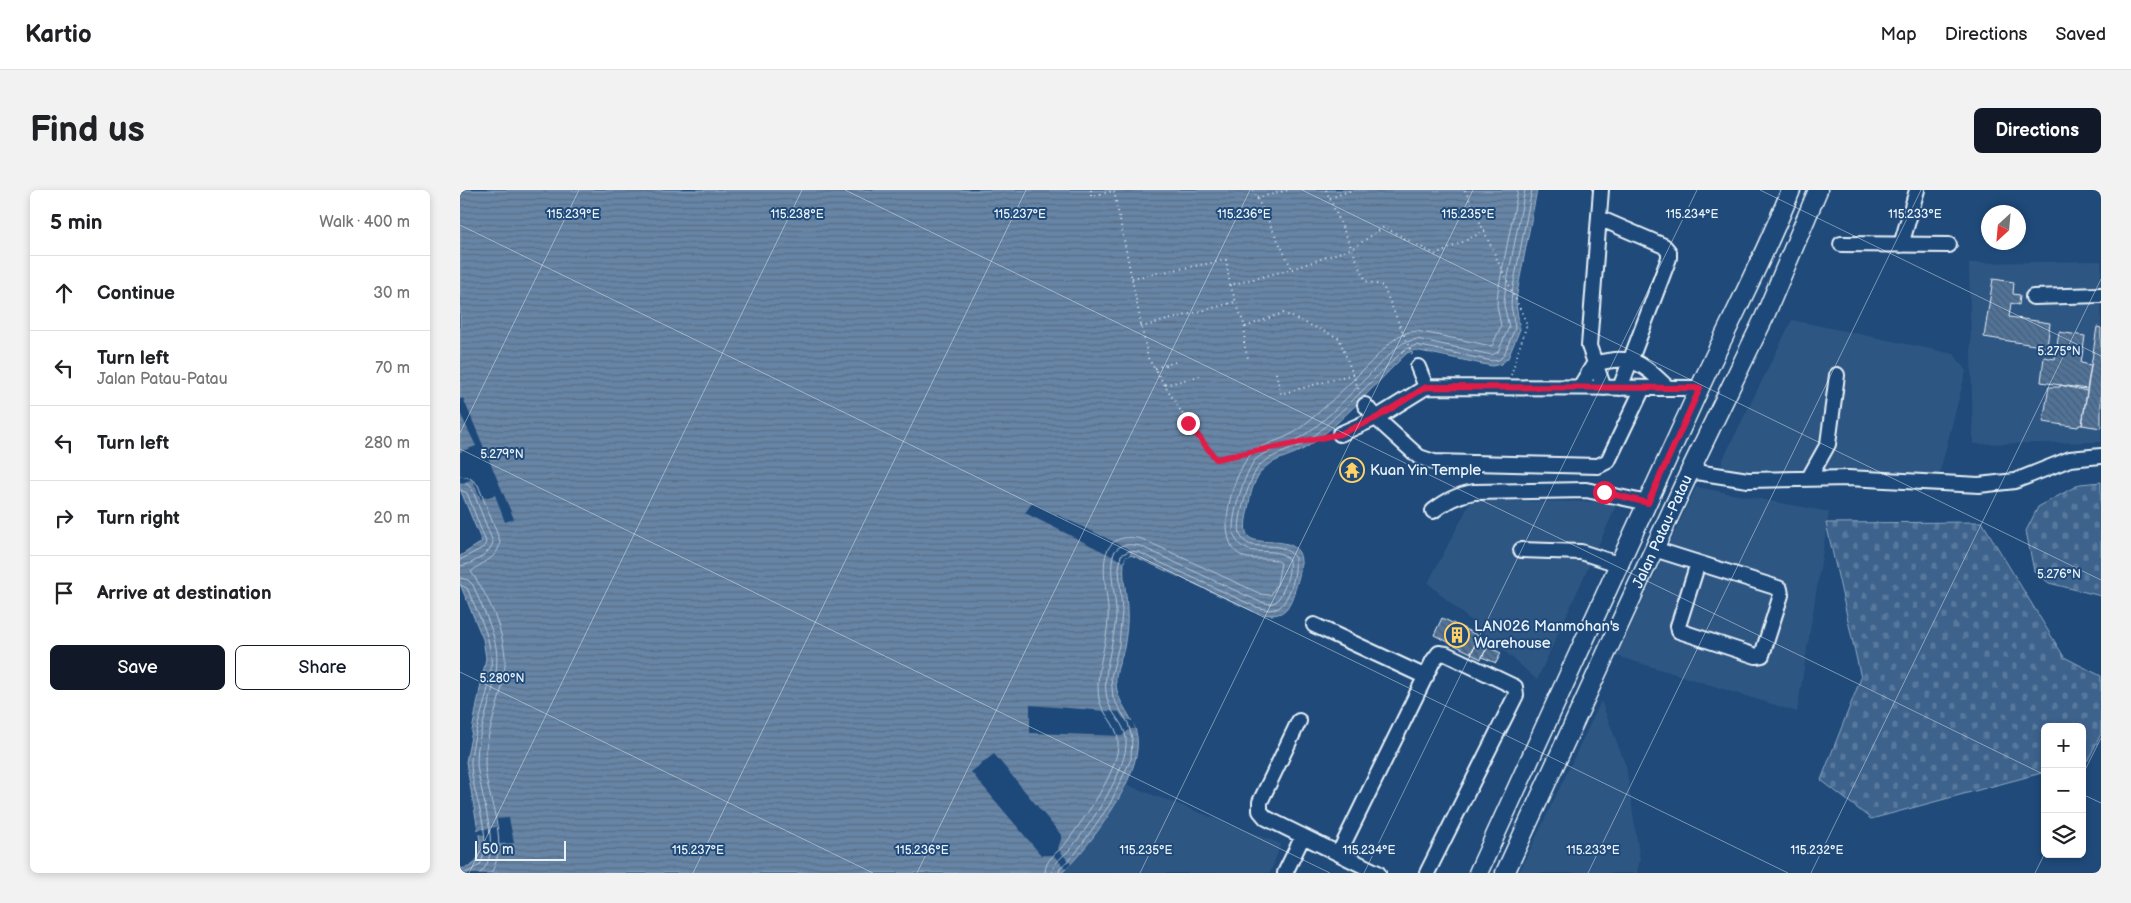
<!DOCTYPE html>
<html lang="en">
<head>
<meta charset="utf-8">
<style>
	:root { --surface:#fff; --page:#f2f2f2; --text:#202124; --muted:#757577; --line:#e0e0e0; --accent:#111827 }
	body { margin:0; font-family:"Balsamiq Sans",sans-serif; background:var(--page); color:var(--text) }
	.controls { position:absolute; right:15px; bottom:15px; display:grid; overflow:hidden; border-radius:8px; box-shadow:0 2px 8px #0003 }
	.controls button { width:45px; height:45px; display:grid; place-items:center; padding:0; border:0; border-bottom:1px solid var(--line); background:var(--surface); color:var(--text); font:25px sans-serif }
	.compass { position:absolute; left:1521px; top:15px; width:45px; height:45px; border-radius:50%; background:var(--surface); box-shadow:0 2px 8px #0003; rotate:206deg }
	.scale { position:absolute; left:15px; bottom:12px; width:91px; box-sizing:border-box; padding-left:5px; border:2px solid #e8f1f8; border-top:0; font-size:14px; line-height:18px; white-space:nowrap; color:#e8f1f8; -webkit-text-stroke:4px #1f4a7a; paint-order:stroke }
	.stop { position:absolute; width:15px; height:15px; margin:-11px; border:4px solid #e11d48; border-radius:50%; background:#fff }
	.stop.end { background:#e11d48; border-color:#fff; box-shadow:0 1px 5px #0008 }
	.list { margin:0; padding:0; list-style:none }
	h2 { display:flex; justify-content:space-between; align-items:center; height:65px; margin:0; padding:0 20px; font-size:21px }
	h2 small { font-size:16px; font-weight:400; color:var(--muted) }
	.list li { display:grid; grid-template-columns:32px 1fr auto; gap:15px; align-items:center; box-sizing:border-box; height:75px; padding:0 20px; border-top:1px solid var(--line) }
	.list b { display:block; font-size:19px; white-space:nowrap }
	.list p { margin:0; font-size:16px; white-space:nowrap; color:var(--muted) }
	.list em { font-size:16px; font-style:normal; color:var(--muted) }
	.actions { display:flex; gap:10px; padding:15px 20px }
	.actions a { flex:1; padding:11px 0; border:1px solid var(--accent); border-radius:8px; text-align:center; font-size:18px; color:var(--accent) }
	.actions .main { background:var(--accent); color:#fff }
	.icon { flex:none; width:28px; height:28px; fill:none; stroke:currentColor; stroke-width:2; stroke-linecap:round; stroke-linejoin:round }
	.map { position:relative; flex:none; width:1641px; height:683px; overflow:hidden; border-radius:8px }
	header { display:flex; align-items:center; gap:30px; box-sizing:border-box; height:70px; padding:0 25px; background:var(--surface); border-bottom:1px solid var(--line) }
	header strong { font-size:24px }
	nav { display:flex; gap:28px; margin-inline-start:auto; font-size:18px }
	.intro { display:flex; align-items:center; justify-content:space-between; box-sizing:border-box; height:120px; padding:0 30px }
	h1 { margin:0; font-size:35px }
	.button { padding:12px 22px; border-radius:8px; background:var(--accent); color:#fff; font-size:18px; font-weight:700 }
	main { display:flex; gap:30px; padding:0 30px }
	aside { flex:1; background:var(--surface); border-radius:8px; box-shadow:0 2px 8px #0003 }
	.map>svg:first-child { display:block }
	.built { fill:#2e5683 }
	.cemetery { fill:url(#cemetery-stones); stroke:#92aac2 }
	.water { fill:url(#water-rules); stroke:#9ab0c7 }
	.pier { fill:#1f4a7a }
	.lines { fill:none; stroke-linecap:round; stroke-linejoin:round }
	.shore { stroke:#b4c6d8; stroke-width:1 }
	.building { fill:url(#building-back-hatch); stroke:#e8f1f8 }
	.minor-casing { stroke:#e8f1f8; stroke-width:18 }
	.major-casing { stroke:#e8f1f8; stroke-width:21 }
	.path { stroke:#e8f1f8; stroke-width:2; stroke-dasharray:1 4; stroke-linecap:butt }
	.minor { stroke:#1f4a7a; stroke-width:14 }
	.major { stroke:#1f4a7a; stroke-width:18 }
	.route { stroke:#e11d48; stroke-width:6 }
	.ticks { fill:none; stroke:#e8f1f8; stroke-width:1; stroke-opacity:0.45 }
	.labels { text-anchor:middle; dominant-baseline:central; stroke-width:4; stroke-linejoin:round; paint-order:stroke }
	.poi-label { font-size:15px; fill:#e8f1f8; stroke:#1f4a7a; text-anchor:start }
	.street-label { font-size:15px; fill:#e8f1f8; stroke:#1f4a7a }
	.ticks-label { font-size:12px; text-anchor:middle; fill:#e8f1f8; stroke:#1f4a7a; stroke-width:4; stroke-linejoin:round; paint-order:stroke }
</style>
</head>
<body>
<header>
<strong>Kartio</strong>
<nav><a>Map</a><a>Directions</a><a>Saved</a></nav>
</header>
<div class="intro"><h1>Find us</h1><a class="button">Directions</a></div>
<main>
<aside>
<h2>5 min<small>Walk · 400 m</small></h2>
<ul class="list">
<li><svg class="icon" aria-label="ahead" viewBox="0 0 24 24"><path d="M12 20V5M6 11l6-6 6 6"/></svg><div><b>Continue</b></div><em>30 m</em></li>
<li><svg class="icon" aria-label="left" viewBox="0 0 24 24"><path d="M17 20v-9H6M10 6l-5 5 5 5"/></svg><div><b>Turn left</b><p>Jalan Patau-Patau</p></div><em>70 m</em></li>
<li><svg class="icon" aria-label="left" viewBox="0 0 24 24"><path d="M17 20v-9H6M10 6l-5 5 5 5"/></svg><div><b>Turn left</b></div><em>280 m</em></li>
<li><svg class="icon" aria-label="right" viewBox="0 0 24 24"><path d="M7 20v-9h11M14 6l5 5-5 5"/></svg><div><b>Turn right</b></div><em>20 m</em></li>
<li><svg class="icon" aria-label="arrive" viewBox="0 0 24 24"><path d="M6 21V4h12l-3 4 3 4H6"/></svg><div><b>Arrive at destination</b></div></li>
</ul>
<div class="actions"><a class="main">Save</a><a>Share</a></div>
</aside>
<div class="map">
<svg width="1641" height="683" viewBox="0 0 1641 683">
	<defs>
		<pattern id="cemetery-stones" width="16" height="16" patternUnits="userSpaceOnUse" patternTransform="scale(1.25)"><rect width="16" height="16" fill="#3c628c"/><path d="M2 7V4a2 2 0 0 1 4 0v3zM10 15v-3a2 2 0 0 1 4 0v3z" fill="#58799d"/></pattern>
		<pattern id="water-rules" width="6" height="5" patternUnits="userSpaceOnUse" patternTransform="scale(1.25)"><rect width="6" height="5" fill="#6685a7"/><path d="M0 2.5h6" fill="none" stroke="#596d82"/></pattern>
		<pattern id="building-back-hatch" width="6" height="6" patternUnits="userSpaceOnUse" patternTransform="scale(1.25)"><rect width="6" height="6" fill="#517399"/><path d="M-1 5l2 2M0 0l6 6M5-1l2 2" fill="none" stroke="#4c5e72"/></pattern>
	</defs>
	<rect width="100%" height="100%" fill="#1f4a7a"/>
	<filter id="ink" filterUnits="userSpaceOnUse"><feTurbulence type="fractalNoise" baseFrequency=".02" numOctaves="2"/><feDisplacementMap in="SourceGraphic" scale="10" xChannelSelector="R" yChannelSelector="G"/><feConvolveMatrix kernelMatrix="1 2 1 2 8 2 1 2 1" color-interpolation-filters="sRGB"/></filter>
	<g filter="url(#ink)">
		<path class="built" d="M1641 71V252L1513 254 1509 73Z
			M1332 130 1494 164 1506 181 1479 285 1271 280 1262 277V271Z
			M1236 297 1369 322 1337 522 1157 466Z
			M1011 311 1158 312 1077 490 968 393Z
			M1141 511 1166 576 1180 670 1177 683H1059Z
			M662 593 821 654 810 683H593Z"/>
		<path class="cemetery" d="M1641 292V406L1589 393 1574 381 1566 341 1578 317 1620 294Z
			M1522 332 1604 467 1641 486V544L1628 570 1622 572V537H1585V582L1411 629 1361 590 1401 488 1366 333Z"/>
		<path class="water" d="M0 0H1077L1057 103 1056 114 1060 139 1048 168 1041 174 1032 176 955 160 947 163C917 192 881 234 847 257 835 265 813 269 803 279 795 288 791 301 789 313 788 322 782 339 788 346 799 360 852 337 839 386 836 397 833 409 827 418 819 428 806 425 795 422L676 367 670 365 665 367C661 384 667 403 667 420 668 432 666 446 664 458 662 467 657 477 656 487 654 513 674 524 677 547 683 586 629 657 602 683H0V679L9 677 16 672 19 664 20 651 6 572 26 468 23 449 0 394V366L22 352 0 299Z"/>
		<path class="pier" d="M3 208 54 329 45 332 35 305 21 309 12 289 0 294V262L16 256 0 223V209Z
			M572 313 669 359 670 365 665 367 664 372 565 323Z
			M570 515 659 522 664 529 673 531 675 539H670L662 546 570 543Z
			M534 564 602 646 598 659 611 674 606 679 593 665H581L511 582Z
			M49 628 54 653 25 655 24 645 18 644V640L36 637 35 629Z"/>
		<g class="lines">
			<path class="shore" d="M0 286 10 288 18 295 40 351C39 369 22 371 11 382 28 405 42 437 45 466 47 501 26 536 25 571 24 606 52 649 31 683
				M0 293 7 294 12 299 33 352C31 363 12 375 0 376
				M0 300 7 303 26 352 24 357 0 370
				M0 388 8 390 13 395C22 418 36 442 37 467 38 501 16 539 17 573 18 599 45 665 20 683
				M0 395 7 398C16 420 29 442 31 466 34 498 13 537 11 570 10 603 35 644 20 675L6 683
				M585 683C585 668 598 663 606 653 623 630 661 579 658 550 657 534 642 524 639 509 634 478 650 450 648 419 647 401 640 376 648 359 655 346 670 346 682 349L801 404 811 405 817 394 821 373C808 363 786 377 773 358 758 336 774 285 789 266 801 252 825 251 839 239 863 220 884 199 906 177 917 167 927 154 939 146L949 142 957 141 1032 156 1041 136 1037 115 1038 101 1058 0
				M592 683C593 672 603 667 610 659 629 637 669 579 666 549 665 533 650 524 647 508 641 483 656 450 656 422 656 406 647 376 655 361 661 353 671 354 680 356L798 411 809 414 816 412C824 402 831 384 829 370 815 352 784 373 774 345 769 331 785 282 795 270 804 261 828 255 839 248 865 234 898 195 920 174 928 167 934 159 943 153L957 149 1032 165 1038 162 1049 137 1044 115 1045 102 1065 0
				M599 683 600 678 615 664 650 614 671 569 672 548 668 533 653 508 651 487 659 455 662 421 659 379 661 365 669 361 678 362 796 417 809 420 819 418C830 408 837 384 835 368 819 345 788 367 780 344 776 331 790 286 800 275 808 266 832 260 844 253 859 244 873 228 887 216 906 197 925 178 944 160L956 155 1032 171 1039 170 1044 165 1055 138 1051 115 1052 102 1072 0"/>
		</g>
		<path class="building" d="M1533 89 1554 92 1553 104 1560 105 1559 115 1551 113 1549 127 1590 133 1587 157 1524 147Z
			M1637 137 1641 138V238L1622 235Z
			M1599 142 1625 146 1621 173 1631 175 1627 199 1581 192 1584 167 1595 169Z
			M1600 195 1627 201 1622 235H1619L1618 237 1583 232 1589 197H1600Z
			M982 428 1019 446 1011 463 974 445Z
			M1016 454 1026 459 1021 469 1011 464Z
			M1028 457 1041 463 1036 473 1022 467Z"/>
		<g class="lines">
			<defs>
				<path id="minor" d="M1141 0 1129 156 1144 198
					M1139 28 1204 56 1209 62V68L1160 198
					M1381 54 1489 55
					M1441 55 1457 0
					M1573 107 1641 105
					M958 177 966 197 916 228 959 267 974 272 1138 276 1148 271 1183 198
					M966 197 1240 198
					M1120 197 1134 174C1172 163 1182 173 1208 198
					M880 244 916 228 905 215
					M1230 281 1288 290 1388 288 1519 295 1555 291 1610 269 1641 266
					M1349 288 1368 254 1377 185
					M973 321C986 311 997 305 1014 302L1126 300 1188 313
					M1194 359 1318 398 1320 399 1321 405 1302 465 1296 466 1219 441 1218 436 1238 373
					M1061 360 1121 362 1161 375
					M854 435 966 487
					M839 531 800 612V621L806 628 918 683
					M879 663 973 471 979 463 986 464 1055 497 1056 505 967 683
					M825 683 843 646"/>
				<g id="major">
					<path d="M1018 683C1091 524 1164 365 1236 206 1267 137 1303 70 1331 0"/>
					<path id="s1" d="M1045 683 1230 281 1304 128 1358 0"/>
				</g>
			</defs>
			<use href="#minor" class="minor-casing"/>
			<use href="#major" class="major-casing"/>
			<path class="path" d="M631 0V6L654 1 688 168 728 233 756 269 868 246
				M793 0 832 79
				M866 0 906 91 923 96 953 166
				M1005 0 1067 134 1051 185
				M797 8 828 0
				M870 8 892 0
				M672 88 766 70 770 95 832 79 893 58 924 37 976 65 1025 41
				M770 95 785 137 823 123 879 148 900 203
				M681 137 775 112
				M785 137 784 154 788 168
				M695 178 719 171
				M816 183 821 204 893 184
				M705 195 743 185"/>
			<use href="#minor" class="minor"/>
			<use href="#major" class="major"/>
		</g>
	</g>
	<g class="lines" filter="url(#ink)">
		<path class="route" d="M728 233 756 269 880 244 916 228 966 197 1240 198 1188 313 1144 302"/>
	</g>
	<path class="ticks" d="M385 0 1585 585M842 0 1641 390M1300 0 1641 166M0 35 1328 683M0 243 119 0M0 259 870 683M0 482 413 683M1622 586 1641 548M1622 604 1641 613M9 683 342 0M233 683 566 0M457 683 790 0M680 683 1013 0M904 683 1237 0M1128 683 1461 0M1351 683 1641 89M1575 683 1585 663"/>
	<defs>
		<symbol id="temple-ring" viewBox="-11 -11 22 22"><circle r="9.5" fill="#1f4a7a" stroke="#ffd166" stroke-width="1.5"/><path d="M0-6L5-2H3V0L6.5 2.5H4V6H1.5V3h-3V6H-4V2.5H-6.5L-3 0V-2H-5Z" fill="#ffd166"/></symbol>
		<symbol id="building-ring" viewBox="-11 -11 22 22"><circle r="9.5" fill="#1f4a7a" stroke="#ffd166" stroke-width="1.5"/><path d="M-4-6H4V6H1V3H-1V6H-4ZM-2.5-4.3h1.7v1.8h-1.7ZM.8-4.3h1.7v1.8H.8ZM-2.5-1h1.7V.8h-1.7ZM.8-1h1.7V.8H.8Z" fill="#ffd166"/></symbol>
	</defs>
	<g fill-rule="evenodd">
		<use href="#temple-ring" x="878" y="266" width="28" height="28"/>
		<use href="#building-ring" x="983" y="431" width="28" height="28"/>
	</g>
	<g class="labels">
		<g class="poi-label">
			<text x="910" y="280">Kuan Yin Temple</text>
			<text x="1014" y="436">LAN026 Manmohan's<tspan x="1014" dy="17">Warehouse</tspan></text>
		</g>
		<g class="street-label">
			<text stroke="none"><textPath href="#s1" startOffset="376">Jalan Patau-Patau</textPath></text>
		</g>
	</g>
	<g class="ticks-label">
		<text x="337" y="28">115.238°E</text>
		<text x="784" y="28">115.236°E</text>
		<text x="1455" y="28">115.233°E</text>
		<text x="113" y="28">115.239°E</text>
		<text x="560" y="28">115.237°E</text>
		<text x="1008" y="28">115.235°E</text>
		<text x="1232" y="28">115.234°E</text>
		<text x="1599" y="165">5.275°N</text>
		<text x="42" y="268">5.279°N</text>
		<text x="1599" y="388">5.276°N</text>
		<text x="42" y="492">5.280°N</text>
		<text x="238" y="664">115.237°E</text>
		<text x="462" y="664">115.236°E</text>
		<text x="686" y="664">115.235°E</text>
		<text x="909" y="664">115.234°E</text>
		<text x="1133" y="664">115.233°E</text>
		<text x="1357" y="664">115.232°E</text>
	</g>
</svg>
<div class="controls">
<button>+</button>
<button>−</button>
<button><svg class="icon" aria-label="layers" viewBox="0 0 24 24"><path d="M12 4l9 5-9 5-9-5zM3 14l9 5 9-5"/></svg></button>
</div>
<svg class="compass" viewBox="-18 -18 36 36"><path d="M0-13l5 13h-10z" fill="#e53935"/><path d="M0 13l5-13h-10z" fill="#757577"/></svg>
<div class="scale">50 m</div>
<div class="stop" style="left:1144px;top:302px"></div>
<div class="stop end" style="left:728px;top:233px"></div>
</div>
</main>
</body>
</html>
